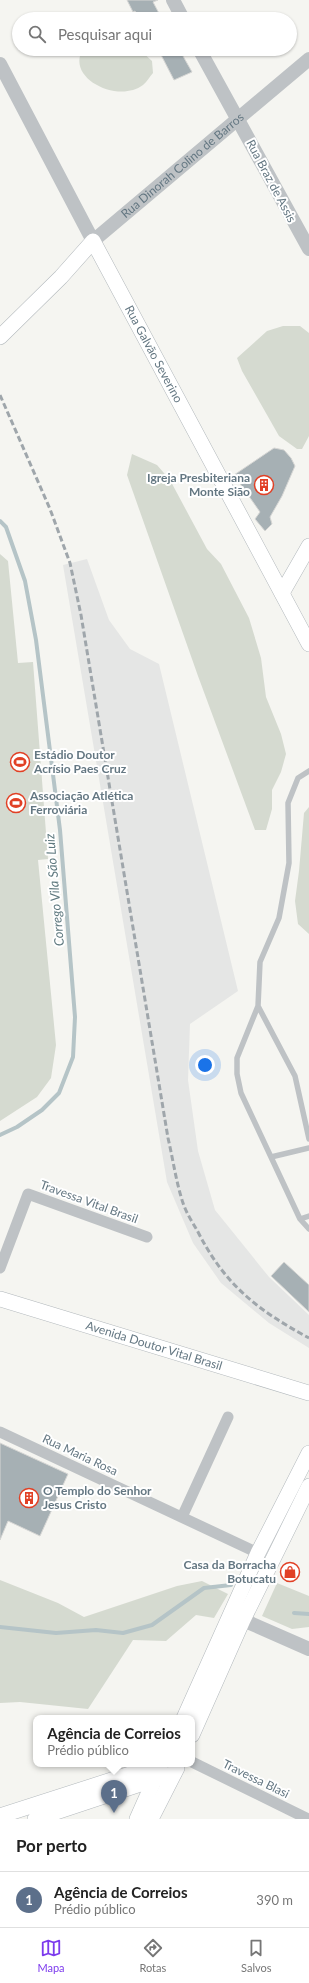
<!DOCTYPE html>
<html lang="pt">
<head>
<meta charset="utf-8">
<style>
  :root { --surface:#fff; --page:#f2f2f2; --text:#222; --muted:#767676; --line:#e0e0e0; --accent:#7c3aed }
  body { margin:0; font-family:Lato,sans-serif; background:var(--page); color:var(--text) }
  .you { position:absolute; left:205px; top:1065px; width:14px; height:14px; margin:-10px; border:3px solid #fff; border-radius:50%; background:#1a73e8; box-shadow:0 0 0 6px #1a73e833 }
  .badge { display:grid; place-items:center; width:26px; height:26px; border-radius:50%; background:var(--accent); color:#fff; font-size:13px; font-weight:700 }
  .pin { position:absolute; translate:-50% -33px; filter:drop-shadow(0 1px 2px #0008) }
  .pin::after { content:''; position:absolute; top:21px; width:14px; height:12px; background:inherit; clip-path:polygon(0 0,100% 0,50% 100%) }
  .popup { position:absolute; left:33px; top:1715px; width:162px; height:52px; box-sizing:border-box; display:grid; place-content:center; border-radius:8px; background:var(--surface); filter:drop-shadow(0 1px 3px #0005); font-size:13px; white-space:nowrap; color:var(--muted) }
  .popup b { font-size:15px; color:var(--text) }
  .popup::after { content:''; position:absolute; left:50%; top:100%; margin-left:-8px; border:8px solid transparent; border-top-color:var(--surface) }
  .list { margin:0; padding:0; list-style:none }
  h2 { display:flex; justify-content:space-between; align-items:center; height:52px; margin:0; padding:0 16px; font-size:17px }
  h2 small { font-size:13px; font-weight:400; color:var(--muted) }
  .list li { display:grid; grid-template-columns:26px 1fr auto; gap:12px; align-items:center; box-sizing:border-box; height:56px; padding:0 16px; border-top:1px solid var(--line) }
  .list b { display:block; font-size:15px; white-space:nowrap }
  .list p { margin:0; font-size:13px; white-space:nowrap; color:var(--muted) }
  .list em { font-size:13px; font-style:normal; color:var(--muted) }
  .icon { flex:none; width:22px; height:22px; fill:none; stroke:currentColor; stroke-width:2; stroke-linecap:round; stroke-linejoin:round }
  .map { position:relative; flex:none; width:309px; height:1819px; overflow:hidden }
  .search { position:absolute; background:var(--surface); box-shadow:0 1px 3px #0004; left:12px; right:12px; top:12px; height:44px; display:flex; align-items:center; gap:10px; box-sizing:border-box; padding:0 14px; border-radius:22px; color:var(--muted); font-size:15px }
  .sheet { height:108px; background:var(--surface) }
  nav { display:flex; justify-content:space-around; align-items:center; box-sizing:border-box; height:56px; border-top:1px solid var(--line); background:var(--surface); font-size:11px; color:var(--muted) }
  nav a { display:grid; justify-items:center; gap:2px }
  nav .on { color:var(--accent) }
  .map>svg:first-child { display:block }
</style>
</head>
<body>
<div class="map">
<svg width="309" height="1819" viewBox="0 0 309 1819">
  <rect width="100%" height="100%" fill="#f5f5f1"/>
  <path fill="#e5e6e5" d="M 87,559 L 109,620 L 130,649 L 159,664 L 238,991 L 190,1024 L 188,1080 L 198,1151 L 215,1210 L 269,1277 L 309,1315 L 309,1348 L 269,1323 L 221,1283 L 193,1243 L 167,1182 L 63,565 Z"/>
  <path fill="#d5dad0" d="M 83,49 L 139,49 L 152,61 L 153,73 C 150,76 147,82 143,85 C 118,104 65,78 83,49 Z
    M 283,326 L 300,326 L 309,333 L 309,436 L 302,449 L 297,449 L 279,436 L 242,371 L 237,358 L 267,331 Z
    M 132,454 L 157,465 L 170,480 L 207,549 L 221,564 L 249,618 L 261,658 L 266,697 L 281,734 L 286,754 L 281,772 L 272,790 L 272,809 L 266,830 L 255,830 L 198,676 L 127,475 Z
    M 0,554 L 8,561 L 18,663 L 33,662 L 48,859 L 38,860 L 56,1045 L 51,1078 L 37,1097 L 0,1121 Z
    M 309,807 L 309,934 L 298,924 L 295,901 L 299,871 L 304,813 Z
    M 0,1580 L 58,1603 L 84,1617 L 177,1586 L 202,1581 L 228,1594 L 214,1618 L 196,1615 L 166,1641 L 133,1640 L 88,1709 L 20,1702 L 0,1703 Z
    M 277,1583 L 309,1596 L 309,1627 L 292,1629 L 262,1616 Z"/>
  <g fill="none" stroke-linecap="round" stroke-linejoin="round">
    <path stroke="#b5c4c7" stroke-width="4" d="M 0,521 L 6,527 L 25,581 L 36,640 L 60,830 L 75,1017 L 73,1057 L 59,1093 L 42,1110 L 17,1127 L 0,1135
      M 294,1613 L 309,1614
      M 0,1627 L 56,1633 L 96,1630 L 123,1633 L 152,1625 L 204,1588 L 231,1585"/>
  </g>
  <path fill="#a6b0b4" stroke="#d6d6d4" d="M 127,0 L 158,0 L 153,2 L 162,19 L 139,19 L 135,11 L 133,12 Z
    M 158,49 L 179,49 L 192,72 L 174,80 Z
    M 274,448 L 284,450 L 291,458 L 295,466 L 282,496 L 270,517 L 272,524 L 265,531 L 255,519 L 260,512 L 234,475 Z
    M 284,1262 L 309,1285 L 309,1312 L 271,1276 Z
    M 0,1443 L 68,1474 L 40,1536 L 8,1521 L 0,1540 Z"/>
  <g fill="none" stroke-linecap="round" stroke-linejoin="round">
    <defs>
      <g id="secondary">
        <path id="s2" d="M 0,337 L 61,277 L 93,241 L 309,644"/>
        <path d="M 282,593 L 309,546"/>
        <path id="s3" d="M 0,1299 L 309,1393"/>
        <path d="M 184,1718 L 258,1553 L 309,1453"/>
        <path d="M 192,1735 L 243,1620 L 309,1486"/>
        <path d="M 0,1816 L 161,1764"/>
        <path d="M 35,1819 L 174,1773"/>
        <path d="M 137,1819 L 157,1774"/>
        <path d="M 151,1819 L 177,1768"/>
      </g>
    </defs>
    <use href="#secondary" stroke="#b2b8bc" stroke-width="16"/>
    <path stroke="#bec2c5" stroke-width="5.5" d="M 309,771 L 298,778 L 288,803 L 289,863 L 279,918 L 260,962 L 258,1006 L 295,1076 L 309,1139
      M 258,1006 L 237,1058 L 237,1074 L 241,1093 L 300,1219 L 309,1229
      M 271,1157 L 309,1148
      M 300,1219 L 309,1216"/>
    <path stroke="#bec2c5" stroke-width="11" d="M 0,1268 L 28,1194 L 147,1237
      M 0,1432 L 258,1553
      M 182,1517 L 228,1417
      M 192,1762 L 308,1819"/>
    <g stroke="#bec2c5" stroke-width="14">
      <path d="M 173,0 L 183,19"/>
      <path d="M 199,49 L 309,249"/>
      <path id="s1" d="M 0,64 L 93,241 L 309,59"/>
      <path d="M 243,1620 L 309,1649"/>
    </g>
    <use href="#secondary" stroke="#fff" stroke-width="15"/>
    <path stroke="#9fa6ab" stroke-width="3" stroke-dasharray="6 3" stroke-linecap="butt" d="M 0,395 L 50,509 L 70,563 L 81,615 L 168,1138 C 173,1159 176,1182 183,1203 C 186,1212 192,1222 197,1230 C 224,1284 257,1310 309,1338"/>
  </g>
  <defs>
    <symbol id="building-ring" viewBox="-11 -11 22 22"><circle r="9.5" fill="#fff" stroke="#e14025" stroke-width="1.5"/><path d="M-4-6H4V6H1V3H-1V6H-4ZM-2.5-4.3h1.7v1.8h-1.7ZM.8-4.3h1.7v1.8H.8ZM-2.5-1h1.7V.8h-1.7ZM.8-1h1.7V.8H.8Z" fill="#e14025"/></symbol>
    <symbol id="stadium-ring" viewBox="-11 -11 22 22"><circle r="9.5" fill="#fff" stroke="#e14025" stroke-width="1.5"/><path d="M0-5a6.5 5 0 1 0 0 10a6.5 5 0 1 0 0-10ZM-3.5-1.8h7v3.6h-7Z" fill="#e14025"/></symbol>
    <symbol id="shop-ring" viewBox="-11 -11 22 22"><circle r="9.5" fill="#fff" stroke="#e14025" stroke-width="1.5"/><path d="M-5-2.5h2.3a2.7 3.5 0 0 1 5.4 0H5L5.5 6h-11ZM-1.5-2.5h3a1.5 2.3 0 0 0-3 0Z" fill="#e14025"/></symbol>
  </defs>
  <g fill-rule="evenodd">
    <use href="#building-ring" x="253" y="474" width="22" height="22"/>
    <use href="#stadium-ring" x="9" y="751" width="22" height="22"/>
    <use href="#stadium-ring" x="5" y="792" width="22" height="22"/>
    <use href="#building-ring" x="18" y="1487" width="22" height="22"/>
    <use href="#shop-ring" x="279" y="1561" width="22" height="22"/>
  </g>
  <g text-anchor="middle" stroke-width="4" stroke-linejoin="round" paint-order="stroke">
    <g font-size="12" fill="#647782" stroke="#fff">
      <text dy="4" stroke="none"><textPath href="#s1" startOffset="317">Rua Dinorah Colino de Barros</textPath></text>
      <text transform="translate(271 181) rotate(62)" y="4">Rua Braz de Assis</text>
      <text dy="4" stroke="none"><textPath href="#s2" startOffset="262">Rua Galvão Severino</textPath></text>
      <text transform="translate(89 1202) rotate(20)" y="4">Travessa Vital Brasil</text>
      <text dy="4" stroke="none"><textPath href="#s3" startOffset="161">Avenida Doutor Vital Brasil</textPath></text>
      <text transform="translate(80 1455) rotate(25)" y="4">Rua Maria Rosa</text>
      <text transform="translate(256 1779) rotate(26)" y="4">Travessa Blasi</text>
    </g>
    <g font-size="12" font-weight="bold" fill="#647782" stroke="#fff" text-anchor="start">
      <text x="250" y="482" text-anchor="end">Igreja Presbiteriana<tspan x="250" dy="14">Monte Sião</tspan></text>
      <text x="34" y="759">Estádio Doutor<tspan x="34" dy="14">Acrísio Paes Cruz</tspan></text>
      <text x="30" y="800">Associação Atlética<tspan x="30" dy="14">Ferroviária</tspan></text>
      <text x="43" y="1495">O Templo do Senhor<tspan x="43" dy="14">Jesus Cristo</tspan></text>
      <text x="276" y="1569" text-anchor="end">Casa da Borracha<tspan x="276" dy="14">Botucatu</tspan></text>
    </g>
    <g font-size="13" font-style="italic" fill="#5f797f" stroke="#fff">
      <text transform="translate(54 890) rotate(-95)" y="5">Corrego Vila São Luiz</text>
    </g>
  </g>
</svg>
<div class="you"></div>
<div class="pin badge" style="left:114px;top:1813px;background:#5c6f8a">1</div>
<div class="popup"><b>Agência de Correios</b>Prédio público</div>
<div class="search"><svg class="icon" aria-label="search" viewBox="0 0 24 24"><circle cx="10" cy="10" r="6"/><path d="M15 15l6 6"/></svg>Pesquisar aqui</div>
</div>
<section class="sheet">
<h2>Por perto<small></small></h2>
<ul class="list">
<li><span class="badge" style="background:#5c6f8a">1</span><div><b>Agência de Correios</b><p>Prédio público</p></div><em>390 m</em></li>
</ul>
</section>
<nav>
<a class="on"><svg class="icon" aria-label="map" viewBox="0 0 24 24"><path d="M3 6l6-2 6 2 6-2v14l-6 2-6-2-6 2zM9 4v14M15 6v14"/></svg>Mapa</a>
<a><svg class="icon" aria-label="directions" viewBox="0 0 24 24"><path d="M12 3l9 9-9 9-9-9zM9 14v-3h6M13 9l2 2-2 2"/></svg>Rotas</a>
<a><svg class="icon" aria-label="saved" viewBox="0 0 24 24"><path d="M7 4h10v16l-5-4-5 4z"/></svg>Salvos</a>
</nav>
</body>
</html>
